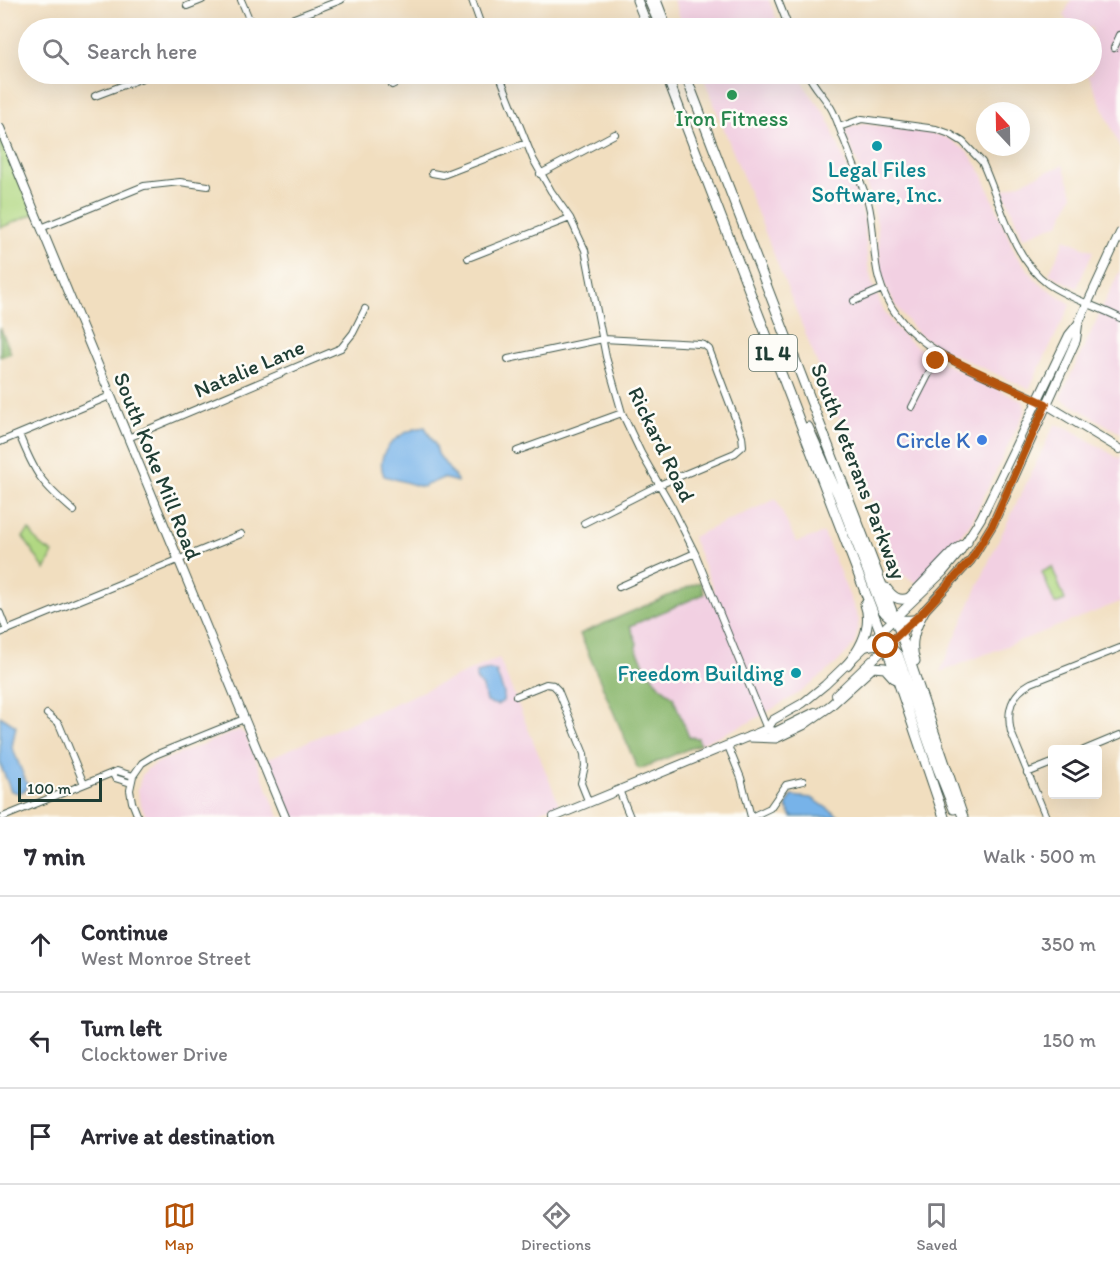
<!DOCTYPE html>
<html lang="en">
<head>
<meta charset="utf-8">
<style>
  :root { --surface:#fff; --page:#f2f2f3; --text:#2b2b33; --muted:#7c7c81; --line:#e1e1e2; --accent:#b45309 }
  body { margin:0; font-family:Itim,sans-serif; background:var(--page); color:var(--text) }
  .controls { position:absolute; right:18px; bottom:18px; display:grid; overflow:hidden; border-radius:6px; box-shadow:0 6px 24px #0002 }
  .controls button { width:54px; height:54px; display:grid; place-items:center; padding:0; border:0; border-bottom:2px solid var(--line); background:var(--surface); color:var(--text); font:30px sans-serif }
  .compass { position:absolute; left:976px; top:102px; width:54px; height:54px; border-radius:50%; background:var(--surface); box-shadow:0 6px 24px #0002; rotate:338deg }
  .scale { position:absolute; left:18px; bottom:15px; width:84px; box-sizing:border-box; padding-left:6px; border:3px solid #1f3d34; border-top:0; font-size:16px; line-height:21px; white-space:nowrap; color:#1f3d34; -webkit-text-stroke:4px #fdfcf7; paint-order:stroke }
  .stop { position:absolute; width:18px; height:18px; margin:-14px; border:4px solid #b45309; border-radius:50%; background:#fff }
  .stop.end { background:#b45309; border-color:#fff; box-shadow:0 2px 6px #0008 }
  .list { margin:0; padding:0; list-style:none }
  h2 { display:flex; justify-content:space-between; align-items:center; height:78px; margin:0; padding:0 24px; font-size:26px }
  h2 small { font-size:20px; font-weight:400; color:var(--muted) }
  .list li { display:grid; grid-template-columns:39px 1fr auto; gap:18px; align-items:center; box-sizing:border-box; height:96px; padding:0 24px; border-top:2px solid var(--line) }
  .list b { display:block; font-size:22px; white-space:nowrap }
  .list p { margin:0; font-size:20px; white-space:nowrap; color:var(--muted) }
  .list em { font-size:20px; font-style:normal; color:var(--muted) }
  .icon { flex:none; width:33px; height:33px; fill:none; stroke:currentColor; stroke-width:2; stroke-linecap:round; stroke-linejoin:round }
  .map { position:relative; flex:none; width:1120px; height:817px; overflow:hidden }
  .search { position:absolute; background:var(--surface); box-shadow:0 6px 24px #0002; left:18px; right:18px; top:18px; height:66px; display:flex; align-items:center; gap:15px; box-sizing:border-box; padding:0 21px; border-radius:33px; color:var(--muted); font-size:22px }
  .sheet { height:366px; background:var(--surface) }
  nav { display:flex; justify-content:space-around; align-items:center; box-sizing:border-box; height:84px; border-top:2px solid var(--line); background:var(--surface); font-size:16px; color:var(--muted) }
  nav a { display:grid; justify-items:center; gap:3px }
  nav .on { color:var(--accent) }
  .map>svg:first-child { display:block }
</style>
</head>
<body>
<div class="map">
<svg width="1120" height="817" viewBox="0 0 1120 817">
  <rect width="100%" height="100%" fill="#fdfcf7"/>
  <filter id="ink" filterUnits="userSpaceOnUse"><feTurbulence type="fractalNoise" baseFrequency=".0167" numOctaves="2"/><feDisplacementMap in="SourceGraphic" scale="12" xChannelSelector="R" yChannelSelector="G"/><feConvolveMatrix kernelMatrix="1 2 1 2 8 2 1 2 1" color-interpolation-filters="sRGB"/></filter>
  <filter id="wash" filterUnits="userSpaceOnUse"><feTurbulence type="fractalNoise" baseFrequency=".008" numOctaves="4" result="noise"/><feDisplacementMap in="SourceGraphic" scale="24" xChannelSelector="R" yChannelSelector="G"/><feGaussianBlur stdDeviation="1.35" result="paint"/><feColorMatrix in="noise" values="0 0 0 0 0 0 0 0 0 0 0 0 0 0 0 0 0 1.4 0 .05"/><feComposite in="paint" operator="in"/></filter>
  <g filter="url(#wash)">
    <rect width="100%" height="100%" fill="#f1debf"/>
    <path fill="#f2d0e2" d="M 673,0 L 769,0 L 780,28 L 684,28 Z
      M 1071,0 L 1120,0 L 1120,148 L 1088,74 L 1092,74 L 1092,28 L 1070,28 L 1064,15 Z
      M 702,74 L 799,74 L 806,88 L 827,116 L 854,186 L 864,218 L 868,266 L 872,283 L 882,307 L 892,323 L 909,341 L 931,357 L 1024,402 L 1025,411 L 972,521 L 939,562 L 917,583 L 901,574 Z
      M 864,124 L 936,134 L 948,138 L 968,152 L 981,171 L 1016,255 L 1039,283 L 1071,304 L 1029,389 L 935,346 L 916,332 L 896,306 L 885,285 L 881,273 L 877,224 L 872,200 L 845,132 L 848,128 Z
      M 1063,165 L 1073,194 L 1060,223 L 1023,238 L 1003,190 Z
      M 1065,239 L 1093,251 L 1077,288 L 1049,274 Z
      M 1120,270 L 1120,433 L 1060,398 Z
      M 1055,424 L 1068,428 L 1120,459 L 1120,602 L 940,672 L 993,552 Z
      M 776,499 L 796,542 L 824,533 L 859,620 L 855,644 L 836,664 L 801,692 L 750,722 L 700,744 L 697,738 L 689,737 L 673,697 L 658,684 L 647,670 L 636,647 L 630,625 L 714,590 L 692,537 Z
      M 499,658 L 559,804 L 526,817 L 293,817 L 267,759 Z
      M 239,730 L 246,735 L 279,817 L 146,817 L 139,800 L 138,789 L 142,775 L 147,769 L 159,762 Z"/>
    <path fill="#b1d882" stroke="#688a5b" stroke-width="1.5" d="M 0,135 L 34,214 L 0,228 Z
      M 29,530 L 40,545 L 53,553 L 45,570 L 23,537 Z
      M 1052,567 L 1065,600 L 1055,604 L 1042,572 Z"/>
    <path fill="#8cb870" stroke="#567a52" stroke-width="1.5" d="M 0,327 L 11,353 L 0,357 Z
      M 700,582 L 704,594 L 630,626 L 637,643 L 636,648 L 647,670 L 658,684 L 673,697 L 689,737 L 698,738 L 700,744 L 640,769 L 637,767 L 580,634 Z"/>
    <path fill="#77b3e9" stroke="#4b788e" stroke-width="1.5" d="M 425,427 L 436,446 L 438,454 L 457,480 L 457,482 L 443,478 L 422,487 L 384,476 C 373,450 402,429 425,427 Z
      M 489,670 L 496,671 L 497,674 L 504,694 L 503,701 L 497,705 L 486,702 L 483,687 L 476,679 L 477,673 Z
      M 0,716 L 16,726 L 12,747 L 27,784 L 26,790 L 18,793 L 11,791 L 0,764 Z
      M 792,796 L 812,798 L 840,817 L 792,817 L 786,806 Z"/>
  </g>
  <g filter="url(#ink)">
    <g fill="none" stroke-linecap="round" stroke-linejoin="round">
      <defs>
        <path id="minor" d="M 241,0 L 253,28
          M 472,0 L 482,28
          M 778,0 L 789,28
          M 187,6 L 202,0
          M 268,28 L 341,0
          M 1114,48 L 1120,35
          M 499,74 L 533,159 L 551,191 L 570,218 L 585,250 L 606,357 L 622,413 L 641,453 L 672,507 L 695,553 L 767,729
          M 808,74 C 814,87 824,96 831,108 C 837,118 840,131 845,142 C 852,162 861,181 868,202 C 875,227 872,254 879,279 C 899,350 978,371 1037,399
          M 392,85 L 404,79 L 430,81 L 473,74
          M 95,96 L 153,74
          M 839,127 L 862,119 L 936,129 L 950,134 L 963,142 L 982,162 C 1000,201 1012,258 1048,284 C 1070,299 1097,306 1120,318
          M 432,173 L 443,175 L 526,143
          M 540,174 L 615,134
          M 41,228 L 144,186 L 180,182 L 208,186
          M 468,258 L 570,218
          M 854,301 L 882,289
          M 508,359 L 603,339 L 699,344 L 704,345 L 709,349 L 742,436 L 743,446 L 735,453 L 659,485 L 584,523
          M 912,407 L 939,354
          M 19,434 C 35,474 41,483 74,511
          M 128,438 L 341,348 L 353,333 L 365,309
          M 0,442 L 110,396
          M 517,451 L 622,413
          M 619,587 L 695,553
          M 0,613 L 7,631
          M 0,633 L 241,534
          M 553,685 L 558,690 L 584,754 L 585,766 L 581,783 L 589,803
          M 516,696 L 546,684 L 553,685
          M 47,714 L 59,724 L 84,784
          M 728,746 L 741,778 L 751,817
          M 1084,750 L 1120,735
          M 1027,773 L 1052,763
          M 113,774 L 115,778 L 131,783
          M 619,790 L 630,817
          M 3,817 L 117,771 L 133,776
          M 138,817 L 132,802 L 130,790 L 133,776 L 142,763 L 155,755 L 244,719
          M 751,817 L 770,808 L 786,785 L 803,781
          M 1046,817 L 1011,732 C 1006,710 1011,694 1031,683 L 1120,648"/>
        <path id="tertiary" d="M 0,128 L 285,817
          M 1044,403 L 1120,449
          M 836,695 L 924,611 L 971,560 L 993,524 L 1076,340 L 1078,325
          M 767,729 L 775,732 L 815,712
          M 554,817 L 767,729 L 773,720 L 803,703 L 825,685 L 943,572 L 959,553 L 981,518 L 1069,335 L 1078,324 L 1120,233"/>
        <path id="trunk" d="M 637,0 L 648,28
          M 649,0 L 661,28
          M 656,0 L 664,21
          M 666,74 L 886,646 L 944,817
          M 685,74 L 900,632 L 963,817
          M 808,427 L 838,495 L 882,609 C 890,621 900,621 913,620
          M 886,588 C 892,596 898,602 909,598 L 955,550 L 967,542
          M 867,646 C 880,642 890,645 898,655 L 938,769 L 954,809
          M 915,661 C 909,643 915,628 924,611
          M 847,665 C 861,648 873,626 865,604
          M 749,737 L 776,738 L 803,725 L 830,706 L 873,667 L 885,668 L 894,678"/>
      </defs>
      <use href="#minor" stroke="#3e5549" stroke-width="8"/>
      <use href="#tertiary" stroke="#3e5549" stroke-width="10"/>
      <use href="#trunk" stroke="#3e5549" stroke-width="11"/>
      <use href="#minor" stroke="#fff" stroke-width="6"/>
      <use href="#tertiary" stroke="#fff" stroke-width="8"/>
      <use href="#trunk" stroke="#fff" stroke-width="9"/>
    </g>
  </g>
  <g fill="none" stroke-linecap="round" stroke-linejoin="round" filter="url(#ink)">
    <path stroke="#b45309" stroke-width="8" d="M 886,646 L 924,611 L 971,560 L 993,524 L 1046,404 L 939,354 L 936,361"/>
  </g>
  <circle fill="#2e9e5b" stroke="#fdfcf7" stroke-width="2" cx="732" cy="95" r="6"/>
  <g fill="#0f9aa8" stroke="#fdfcf7" stroke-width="2">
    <circle cx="877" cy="146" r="6"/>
    <circle cx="796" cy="673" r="6"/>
  </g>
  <circle fill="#3f7fe0" stroke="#fdfcf7" stroke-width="2" cx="982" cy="440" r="6"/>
  <g text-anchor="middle" stroke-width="5" stroke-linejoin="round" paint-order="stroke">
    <rect fill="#fdfcf7" stroke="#62766e" stroke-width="1.5" x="749" y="335" width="48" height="36" rx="4.5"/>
    <g font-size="21" font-weight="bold" fill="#1f3d34">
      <text x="773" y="360">IL 4</text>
    </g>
    <g font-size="22" fill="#27864d" stroke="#fdfcf7">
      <text x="732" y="126">Iron Fitness</text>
    </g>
    <g font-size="22" fill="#0d838f" stroke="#fdfcf7">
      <text x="877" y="177">Legal Files<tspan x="877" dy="25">Software, Inc.</tspan></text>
      <text x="784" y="681" text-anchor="end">Freedom Building</text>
    </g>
    <g font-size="22" fill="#1f3d34" stroke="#fdfcf7">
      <text transform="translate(249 368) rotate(-23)" y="8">Natalie Lane</text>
      <text transform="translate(662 444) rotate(64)" y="8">Rickard Road</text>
      <text transform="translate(158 466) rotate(68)" y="8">South Koke Mill Road</text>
      <text transform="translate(859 471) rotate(69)" y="8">South Veterans Parkway</text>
    </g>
    <g font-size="22" fill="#366cbe" stroke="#fdfcf7" text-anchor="end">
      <text x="970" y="448">Circle K</text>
    </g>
  </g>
</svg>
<div class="controls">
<button><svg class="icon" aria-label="layers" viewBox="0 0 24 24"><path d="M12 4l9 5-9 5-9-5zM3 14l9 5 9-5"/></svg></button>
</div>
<svg class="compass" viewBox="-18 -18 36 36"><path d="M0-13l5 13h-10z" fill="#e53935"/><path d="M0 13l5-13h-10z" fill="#7c7c81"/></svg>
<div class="scale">100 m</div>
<div class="stop" style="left:886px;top:646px"></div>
<div class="stop end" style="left:936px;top:361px"></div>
<div class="search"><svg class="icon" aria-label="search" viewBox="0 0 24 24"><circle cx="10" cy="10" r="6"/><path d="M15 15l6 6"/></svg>Search here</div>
</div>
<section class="sheet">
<h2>7 min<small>Walk · 500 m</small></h2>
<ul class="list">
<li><svg class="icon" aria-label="ahead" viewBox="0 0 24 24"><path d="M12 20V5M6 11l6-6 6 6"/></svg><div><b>Continue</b><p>West Monroe Street</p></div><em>350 m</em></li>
<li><svg class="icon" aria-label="left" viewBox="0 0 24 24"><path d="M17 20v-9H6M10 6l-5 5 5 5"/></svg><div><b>Turn left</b><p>Clocktower Drive</p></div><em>150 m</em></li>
<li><svg class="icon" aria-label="arrive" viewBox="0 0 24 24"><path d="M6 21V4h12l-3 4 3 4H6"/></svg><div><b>Arrive at destination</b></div></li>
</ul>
</section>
<nav>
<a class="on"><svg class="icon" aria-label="map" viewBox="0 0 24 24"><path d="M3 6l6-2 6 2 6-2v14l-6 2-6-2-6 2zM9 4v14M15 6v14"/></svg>Map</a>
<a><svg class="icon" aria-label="directions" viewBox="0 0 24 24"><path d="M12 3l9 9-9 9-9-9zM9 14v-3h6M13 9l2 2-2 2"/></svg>Directions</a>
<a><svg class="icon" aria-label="saved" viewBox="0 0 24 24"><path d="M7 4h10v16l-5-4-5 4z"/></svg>Saved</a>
</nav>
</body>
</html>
